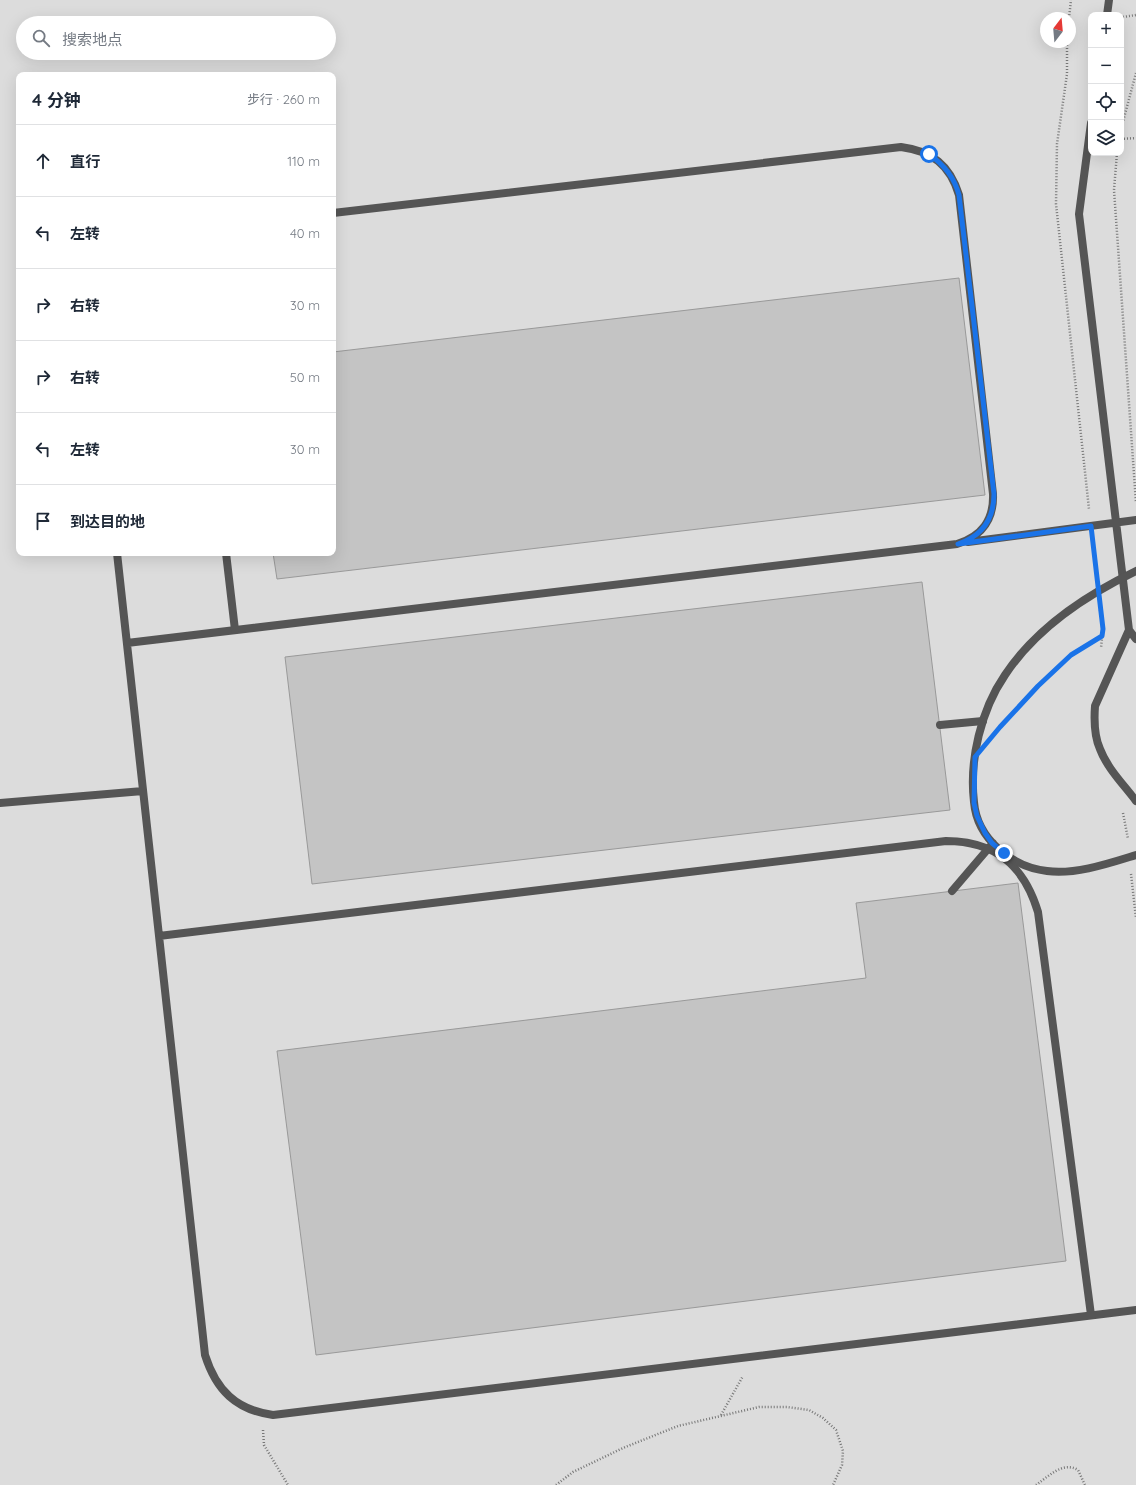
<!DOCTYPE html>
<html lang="zh">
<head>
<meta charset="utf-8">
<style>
  :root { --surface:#fff; --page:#f6f6f7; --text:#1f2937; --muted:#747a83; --line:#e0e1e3 }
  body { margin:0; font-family:Quicksand,"Noto Sans SC",sans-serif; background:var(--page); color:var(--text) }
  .controls { position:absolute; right:12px; top:12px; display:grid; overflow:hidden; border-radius:8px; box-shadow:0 4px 16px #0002 }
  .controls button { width:36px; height:36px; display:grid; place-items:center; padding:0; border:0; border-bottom:1px solid var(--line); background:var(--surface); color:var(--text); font:20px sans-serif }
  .compass { position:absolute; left:1040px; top:12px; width:36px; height:36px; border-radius:50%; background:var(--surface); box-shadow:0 4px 16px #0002; rotate:16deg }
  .stop { position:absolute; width:12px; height:12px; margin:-9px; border:3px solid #1a73e8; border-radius:50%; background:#fff }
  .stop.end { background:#1a73e8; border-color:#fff; box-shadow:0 1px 4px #0008 }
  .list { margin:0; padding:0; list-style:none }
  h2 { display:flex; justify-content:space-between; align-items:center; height:52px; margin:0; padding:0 16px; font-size:17px }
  h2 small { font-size:13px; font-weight:400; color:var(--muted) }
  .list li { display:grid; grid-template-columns:26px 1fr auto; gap:12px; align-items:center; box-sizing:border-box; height:72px; padding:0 16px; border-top:1px solid var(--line) }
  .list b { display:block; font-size:15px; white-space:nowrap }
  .list em { font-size:13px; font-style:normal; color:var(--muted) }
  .icon { flex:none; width:22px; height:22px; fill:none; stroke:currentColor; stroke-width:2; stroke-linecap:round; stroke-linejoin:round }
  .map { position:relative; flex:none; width:1136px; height:1485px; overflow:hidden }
  .search { position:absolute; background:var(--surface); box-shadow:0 4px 16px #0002; left:16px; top:16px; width:320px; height:44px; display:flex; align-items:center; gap:10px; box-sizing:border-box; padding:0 14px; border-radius:22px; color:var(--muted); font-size:15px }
  .panel { position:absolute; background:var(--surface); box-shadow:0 4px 16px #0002; left:16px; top:72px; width:320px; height:484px; border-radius:8px }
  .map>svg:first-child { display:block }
</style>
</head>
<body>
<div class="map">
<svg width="1136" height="1485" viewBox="0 0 1136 1485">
  <rect width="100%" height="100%" fill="#fff"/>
  <path fill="#dcdcdc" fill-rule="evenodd" d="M 0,0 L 1136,0 L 1136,1485 L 0,1485 ZM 1091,15 L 1121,15 L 1121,153 L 1091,153 ZM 1046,18 L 1070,18 L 1070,42 L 1046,42 ZM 23,23 L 329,23 L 329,53 L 23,53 ZM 19,75 L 333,75 L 333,553 L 19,553 Z"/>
  <path fill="#c4c4c4" stroke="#999" d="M 959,278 L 985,495 L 277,579 L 273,553 L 333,553 L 333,352 Z
    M 922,582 L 950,810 L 312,884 L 285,657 Z
    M 1018,883 L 1066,1261 L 316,1355 L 277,1051 L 866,978 L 856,903 Z"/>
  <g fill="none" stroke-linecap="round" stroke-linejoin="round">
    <path stroke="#777" stroke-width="2.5" stroke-dasharray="1 2" stroke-linecap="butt" d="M 1123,17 L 1136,15
      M 1069,18 L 1071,0
      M 1067,42 L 1067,74 L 1057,144 L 1056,204 L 1089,509
      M 1121,129 L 1136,73
      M 1121,139 L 1136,138
      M 1117,153 L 1114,190 L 1136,503
      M 1093,542 L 1096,573
      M 1100,610 L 1103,629 L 1101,648
      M 1001,726 L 1038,686 L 1071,655 L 1102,636
      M 1123,813 L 1128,839
      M 1131,874 L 1136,918
      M 721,1415 L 743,1376
      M 263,1430 L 264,1445 L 288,1485
      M 556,1485 L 573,1472 L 623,1448 L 678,1426 L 759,1407 L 787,1407 L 809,1410 L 823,1418 L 836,1430 L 843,1451 L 842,1465 L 833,1485
      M 1036,1485 C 1049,1476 1063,1461 1078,1470 L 1085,1485"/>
    <path stroke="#555" stroke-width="8" d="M 1107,15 L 1109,0
      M 1091,123 L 1079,214 L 1129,630 L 1136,639
      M 968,542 L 1136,520
      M 117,553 L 205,1355 C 216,1390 236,1410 273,1415 L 1136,1310
      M 1129,630 L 1095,706 C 1094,720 1094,736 1100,749 C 1107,768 1124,785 1136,801
      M 127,643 L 957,544 C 982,536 994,520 993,494 L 959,195 C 950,165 932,151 901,147 L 333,213
      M 0,803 L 143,791
      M 159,936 L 946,841 C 995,841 1024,865 1038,912 L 1091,1315"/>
    <path stroke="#555" stroke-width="8" d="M 226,553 L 235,630
      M 940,725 L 983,721"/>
    <path stroke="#555" stroke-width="8" d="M 1136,571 C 1086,595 1036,628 1005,675 C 981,710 969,760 974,802 C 977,839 1012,867 1047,871 C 1075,875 1110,863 1136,855
      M 952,891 L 993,843"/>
  </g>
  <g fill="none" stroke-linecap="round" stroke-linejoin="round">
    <path stroke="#1a73e8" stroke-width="5" d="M 929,154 C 945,166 954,177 959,195 L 994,494 C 994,520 982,536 958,544 L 1091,526 L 1103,629 L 1102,636 L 1071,655 L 1038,686 L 1000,727 L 975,757 L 974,803 L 977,816 L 985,833 L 992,843 L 1004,853"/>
  </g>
</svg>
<div class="controls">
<button>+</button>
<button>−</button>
<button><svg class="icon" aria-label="locate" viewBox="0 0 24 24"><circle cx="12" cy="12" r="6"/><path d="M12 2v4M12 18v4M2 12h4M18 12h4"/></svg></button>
<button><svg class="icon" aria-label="layers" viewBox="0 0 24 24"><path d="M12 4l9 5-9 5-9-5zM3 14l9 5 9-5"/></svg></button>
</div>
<svg class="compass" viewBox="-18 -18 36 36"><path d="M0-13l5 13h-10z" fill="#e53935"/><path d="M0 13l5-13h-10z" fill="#747a83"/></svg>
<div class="stop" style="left:929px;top:154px"></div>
<div class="stop end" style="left:1004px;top:853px"></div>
<div class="search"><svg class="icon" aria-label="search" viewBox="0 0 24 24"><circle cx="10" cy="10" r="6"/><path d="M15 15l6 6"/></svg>搜索地点</div>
<section class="panel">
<h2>4 分钟<small>步行 · 260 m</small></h2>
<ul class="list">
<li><svg class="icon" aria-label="ahead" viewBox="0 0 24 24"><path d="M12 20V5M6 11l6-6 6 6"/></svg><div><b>直行</b></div><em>110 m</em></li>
<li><svg class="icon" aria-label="left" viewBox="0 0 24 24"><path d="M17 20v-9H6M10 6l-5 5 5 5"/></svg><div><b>左转</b></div><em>40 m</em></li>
<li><svg class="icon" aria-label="right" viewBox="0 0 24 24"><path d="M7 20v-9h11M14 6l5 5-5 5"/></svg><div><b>右转</b></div><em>30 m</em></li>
<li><svg class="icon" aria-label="right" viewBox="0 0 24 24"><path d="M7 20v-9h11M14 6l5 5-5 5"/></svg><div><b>右转</b></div><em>50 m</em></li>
<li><svg class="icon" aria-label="left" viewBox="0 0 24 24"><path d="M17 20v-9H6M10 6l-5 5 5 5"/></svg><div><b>左转</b></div><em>30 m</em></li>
<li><svg class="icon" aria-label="arrive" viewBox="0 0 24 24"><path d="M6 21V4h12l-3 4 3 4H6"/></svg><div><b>到达目的地</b></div></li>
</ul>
</section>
</div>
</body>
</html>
